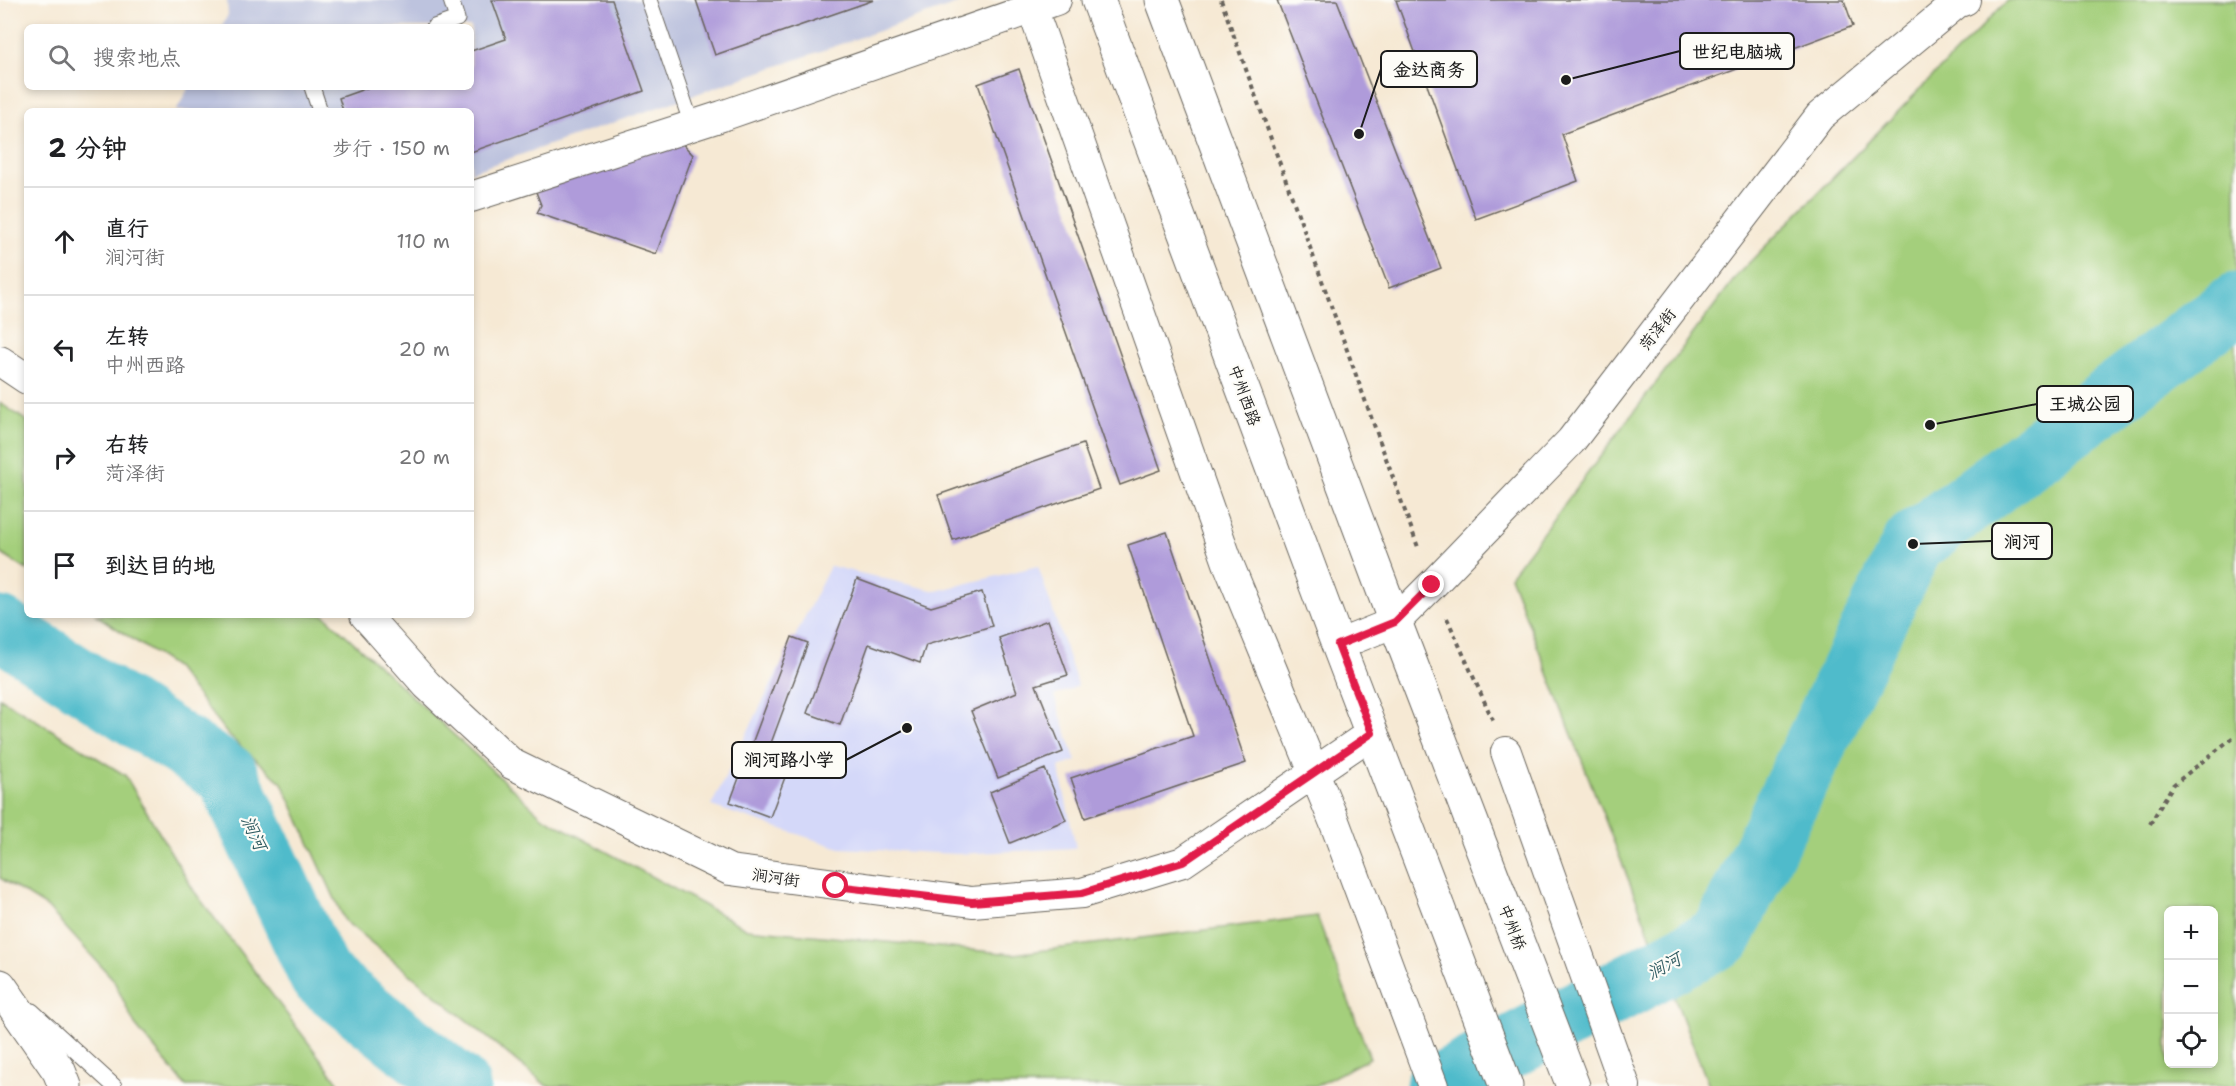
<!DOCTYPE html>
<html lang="zh">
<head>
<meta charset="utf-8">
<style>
  :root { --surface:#fff; --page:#f6f6f6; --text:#202124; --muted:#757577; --line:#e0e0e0 }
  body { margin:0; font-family:"Shantell Sans","LXGW WenKai TC",sans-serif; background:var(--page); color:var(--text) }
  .controls { position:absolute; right:18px; bottom:18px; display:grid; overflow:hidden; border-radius:9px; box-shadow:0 3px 9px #0003 }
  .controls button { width:54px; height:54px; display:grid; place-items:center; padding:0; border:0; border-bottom:2px solid var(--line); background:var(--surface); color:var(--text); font:30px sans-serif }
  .stop { position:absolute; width:18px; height:18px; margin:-14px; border:4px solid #e11d48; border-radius:50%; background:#fff }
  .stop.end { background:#e11d48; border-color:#fff; box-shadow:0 2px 6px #0008 }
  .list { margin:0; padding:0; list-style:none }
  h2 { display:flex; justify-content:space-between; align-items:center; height:78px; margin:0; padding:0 24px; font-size:26px }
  h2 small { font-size:20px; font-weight:400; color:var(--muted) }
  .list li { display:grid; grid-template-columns:39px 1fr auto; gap:18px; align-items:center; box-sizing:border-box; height:108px; padding:0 24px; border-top:2px solid var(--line) }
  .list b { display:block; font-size:22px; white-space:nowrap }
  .list p { margin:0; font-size:20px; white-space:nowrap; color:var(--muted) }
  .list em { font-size:20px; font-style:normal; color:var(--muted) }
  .icon { flex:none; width:33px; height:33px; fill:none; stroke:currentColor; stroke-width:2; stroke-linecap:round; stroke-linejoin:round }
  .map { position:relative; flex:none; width:2236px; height:1086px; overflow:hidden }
  .search { position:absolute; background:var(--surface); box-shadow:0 3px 9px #0003; left:24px; top:24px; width:450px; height:66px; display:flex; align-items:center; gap:15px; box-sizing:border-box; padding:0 21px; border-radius:9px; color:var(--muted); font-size:22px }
  .panel { position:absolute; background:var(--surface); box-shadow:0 3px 9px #0003; left:24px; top:108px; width:450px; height:510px; border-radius:9px }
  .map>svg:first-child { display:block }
</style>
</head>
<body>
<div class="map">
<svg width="2236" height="1086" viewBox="0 0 2236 1086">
  <rect width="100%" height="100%" fill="#fdfcf7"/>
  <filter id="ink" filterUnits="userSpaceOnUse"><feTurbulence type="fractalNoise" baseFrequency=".0167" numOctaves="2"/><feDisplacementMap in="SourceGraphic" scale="12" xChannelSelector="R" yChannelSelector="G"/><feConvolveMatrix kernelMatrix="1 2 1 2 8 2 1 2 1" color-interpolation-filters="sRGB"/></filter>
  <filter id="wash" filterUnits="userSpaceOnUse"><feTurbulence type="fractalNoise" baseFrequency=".008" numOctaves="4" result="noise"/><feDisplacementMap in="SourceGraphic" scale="24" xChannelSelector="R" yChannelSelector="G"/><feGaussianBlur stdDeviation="1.35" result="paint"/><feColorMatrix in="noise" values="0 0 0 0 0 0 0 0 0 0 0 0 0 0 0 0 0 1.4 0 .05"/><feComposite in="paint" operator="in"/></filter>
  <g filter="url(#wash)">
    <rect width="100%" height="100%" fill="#f6e9d4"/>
    <path fill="#d4d8f9" d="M 830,566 L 936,591 L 1038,566 L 1078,686 L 1054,696 L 1076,761 L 1059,767 L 1076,848 L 957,854 L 840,848 L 711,806 Z"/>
    <path fill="#bdc3de" d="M 227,0 L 968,0 L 471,172 L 471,111 L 176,111 L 189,87 L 471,87 L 471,27 L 221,27 L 228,15 Z"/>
    <path fill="#a4cf7b" stroke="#60764c" stroke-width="1.5" fill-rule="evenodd" d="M 2008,0 L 2236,0 L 2236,1086 L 1709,1086 L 1510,576 L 1739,273 ZM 2214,910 L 2214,1064 L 2168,1064 L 2168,910 Z
      M 0,403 L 27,421 L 27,570 L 0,553 Z
      M 96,615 L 324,615 L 543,817 L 747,929 L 1014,954 L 1317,916 L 1370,1058 L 1316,1086 L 547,1086 L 345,921 L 282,783 L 228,735 L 175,667 Z
      M 0,698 L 125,775 L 194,891 L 341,1086 L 186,1086 L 135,1025 L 113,979 L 47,907 L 0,878 Z"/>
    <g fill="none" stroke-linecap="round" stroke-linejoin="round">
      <path stroke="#4fbbcb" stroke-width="63" d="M 0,628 L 227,775 L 320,976 L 459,1086
        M 1437,1086 L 1722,936 L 1913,544 L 2236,304"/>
    </g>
    <g id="blocks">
      <path fill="#af9bda" d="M 492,0 L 612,0 L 644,91 L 471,152 L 471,111 L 343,111 L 339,98 L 370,87 L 471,87 L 471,51 L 506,39 Z
        M 696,0 L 874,0 L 715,55 Z
        M 1277,0 L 1337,0 L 1441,268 L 1389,288 Z
        M 1396,0 L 1844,0 L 1853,26 L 1562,134 L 1578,181 L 1476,219 Z
        M 1019,69 L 1161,470 L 1120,485 L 978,84 Z
        M 675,136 L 693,155 L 656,254 L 537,213 L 541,205 L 533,184 Z
        M 1083,444 L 1099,489 L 953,540 L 938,495 Z
        M 1167,532 L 1246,763 L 1085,818 L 1071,778 L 1193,736 L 1128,545 Z
        M 857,579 L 931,607 L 982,592 L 992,626 L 926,645 L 920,663 L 869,644 L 840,725 L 807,713 Z
        M 1048,620 L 1068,675 L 1036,685 L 1063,752 L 998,778 L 971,711 L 1017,692 L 999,638 Z
        M 792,637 L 808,643 L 764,762 L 787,772 L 770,817 L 730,802 Z
        M 1045,769 L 1066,820 L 1010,843 L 990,792 Z"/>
    </g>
  </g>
  <g filter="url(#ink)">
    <use href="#blocks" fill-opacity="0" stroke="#68645c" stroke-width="1.5"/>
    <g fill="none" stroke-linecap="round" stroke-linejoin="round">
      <defs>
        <path id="service" d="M 649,0 L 692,125
          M 434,27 L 457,19 L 451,0
          M 312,87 L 320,111
          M 32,1011 L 114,1086"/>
        <path id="minor" d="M 1032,8 L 1228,563 L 1334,821 L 1433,1086
          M 471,197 L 722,116 L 1056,0
          M 0,361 L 27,379
          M 365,615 L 427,685 L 512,764 L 730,870 L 972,902 L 1082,893 L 1183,862 L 1372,733
          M 1338,645 L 1395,622 L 1432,585 L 1571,441 L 1820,116 L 1957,3 L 1965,0
          M 1506,752 L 1625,1086"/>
        <path id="secondary" d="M 0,986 L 59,1071 L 65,1086"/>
        <path id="primary" d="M 1098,0 L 1338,645 L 1506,1086
          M 1162,0 L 1395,622 L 1573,1086"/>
      </defs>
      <use href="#service" stroke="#68645c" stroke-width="17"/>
      <use href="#minor" stroke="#68645c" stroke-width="32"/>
      <use href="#secondary" stroke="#68645c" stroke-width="35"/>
      <use href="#primary" stroke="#68645c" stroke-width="35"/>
      <path stroke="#68645c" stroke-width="4" stroke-dasharray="4.5 4.5" stroke-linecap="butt" d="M 1221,0 L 1419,550
        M 1447,618 L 1494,723
        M 2150,824 L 2173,785 L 2236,735"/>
      <use href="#service" stroke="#fff" stroke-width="15"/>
      <use href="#minor" stroke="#fff" stroke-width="30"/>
      <use href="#secondary" stroke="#fff" stroke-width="33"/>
      <use href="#primary" stroke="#fff" stroke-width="33"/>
    </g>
  </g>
  <g fill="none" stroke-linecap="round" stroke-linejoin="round" filter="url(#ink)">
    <path stroke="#e11d48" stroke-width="8" d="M 836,886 L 972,902 L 1082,893 L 1183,862 L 1372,733 L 1338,645 L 1395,622 L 1432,585"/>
  </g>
  <g text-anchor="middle" stroke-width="4.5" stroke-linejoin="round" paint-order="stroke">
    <g font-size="16" fill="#1c1c1c" stroke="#fdfcf7">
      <text transform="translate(1657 329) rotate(-52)" y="6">菏泽街</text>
      <text transform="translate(1245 395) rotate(70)" y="6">中州西路</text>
      <text transform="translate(776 877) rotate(8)" y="6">涧河街</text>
      <text transform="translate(1513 927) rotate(69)" y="6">中州桥</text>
    </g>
    <g font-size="18" font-style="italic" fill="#305c62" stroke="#fdfcf7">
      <text transform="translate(254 833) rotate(65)" y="6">涧河</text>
      <text transform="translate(1664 966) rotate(-28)" y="6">涧河</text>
    </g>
  </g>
  <path fill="none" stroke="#1c1c1c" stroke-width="2" d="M1566 80L1680 51M1359 134L1381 69M1930 425L2037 404M1913 544L1992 541M907 728L846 760"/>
  <g fill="#1c1c1c" stroke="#fdfcf7" stroke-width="2">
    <circle cx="1566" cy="80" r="6"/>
    <circle cx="1359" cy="134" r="6"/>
    <circle cx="1930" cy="425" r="6"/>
    <circle cx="1913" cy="544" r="6"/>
    <circle cx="907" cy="728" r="6"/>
  </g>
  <g fill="#fdfcf7" stroke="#1c1c1c" stroke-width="2">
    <rect x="1680" y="33" width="114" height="36" rx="6"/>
    <rect x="1381" y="51" width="96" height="36" rx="6"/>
    <rect x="2037" y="386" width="96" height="36" rx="6"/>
    <rect x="1992" y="523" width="60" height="36" rx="6"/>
    <rect x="732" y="742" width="114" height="36" rx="6"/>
  </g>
  <g font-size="18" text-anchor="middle" font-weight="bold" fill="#1c1c1c">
    <text x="1737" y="58">世纪电脑城</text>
    <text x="1429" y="76">金达商务</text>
    <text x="2085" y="410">王城公园</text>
    <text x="2022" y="548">涧河</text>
    <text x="789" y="766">涧河路小学</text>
  </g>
</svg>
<div class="controls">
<button>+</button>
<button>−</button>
<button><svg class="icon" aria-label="locate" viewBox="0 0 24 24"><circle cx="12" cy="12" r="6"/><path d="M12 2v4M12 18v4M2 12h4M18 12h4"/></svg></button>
</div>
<div class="stop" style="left:836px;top:886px"></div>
<div class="stop end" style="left:1432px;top:585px"></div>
<div class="search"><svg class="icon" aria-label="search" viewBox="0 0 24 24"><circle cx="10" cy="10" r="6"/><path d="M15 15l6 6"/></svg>搜索地点</div>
<section class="panel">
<h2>2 分钟<small>步行 · 150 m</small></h2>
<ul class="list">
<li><svg class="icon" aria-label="ahead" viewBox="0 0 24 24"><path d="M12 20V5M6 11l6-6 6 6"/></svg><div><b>直行</b><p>涧河街</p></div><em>110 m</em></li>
<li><svg class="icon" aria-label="left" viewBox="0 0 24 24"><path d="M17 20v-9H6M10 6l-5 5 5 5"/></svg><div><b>左转</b><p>中州西路</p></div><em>20 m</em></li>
<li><svg class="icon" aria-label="right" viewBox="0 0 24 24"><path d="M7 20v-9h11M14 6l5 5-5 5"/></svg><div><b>右转</b><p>菏泽街</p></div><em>20 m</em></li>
<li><svg class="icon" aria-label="arrive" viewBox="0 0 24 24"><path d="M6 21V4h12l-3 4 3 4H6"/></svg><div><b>到达目的地</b></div></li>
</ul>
</section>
</div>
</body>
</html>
